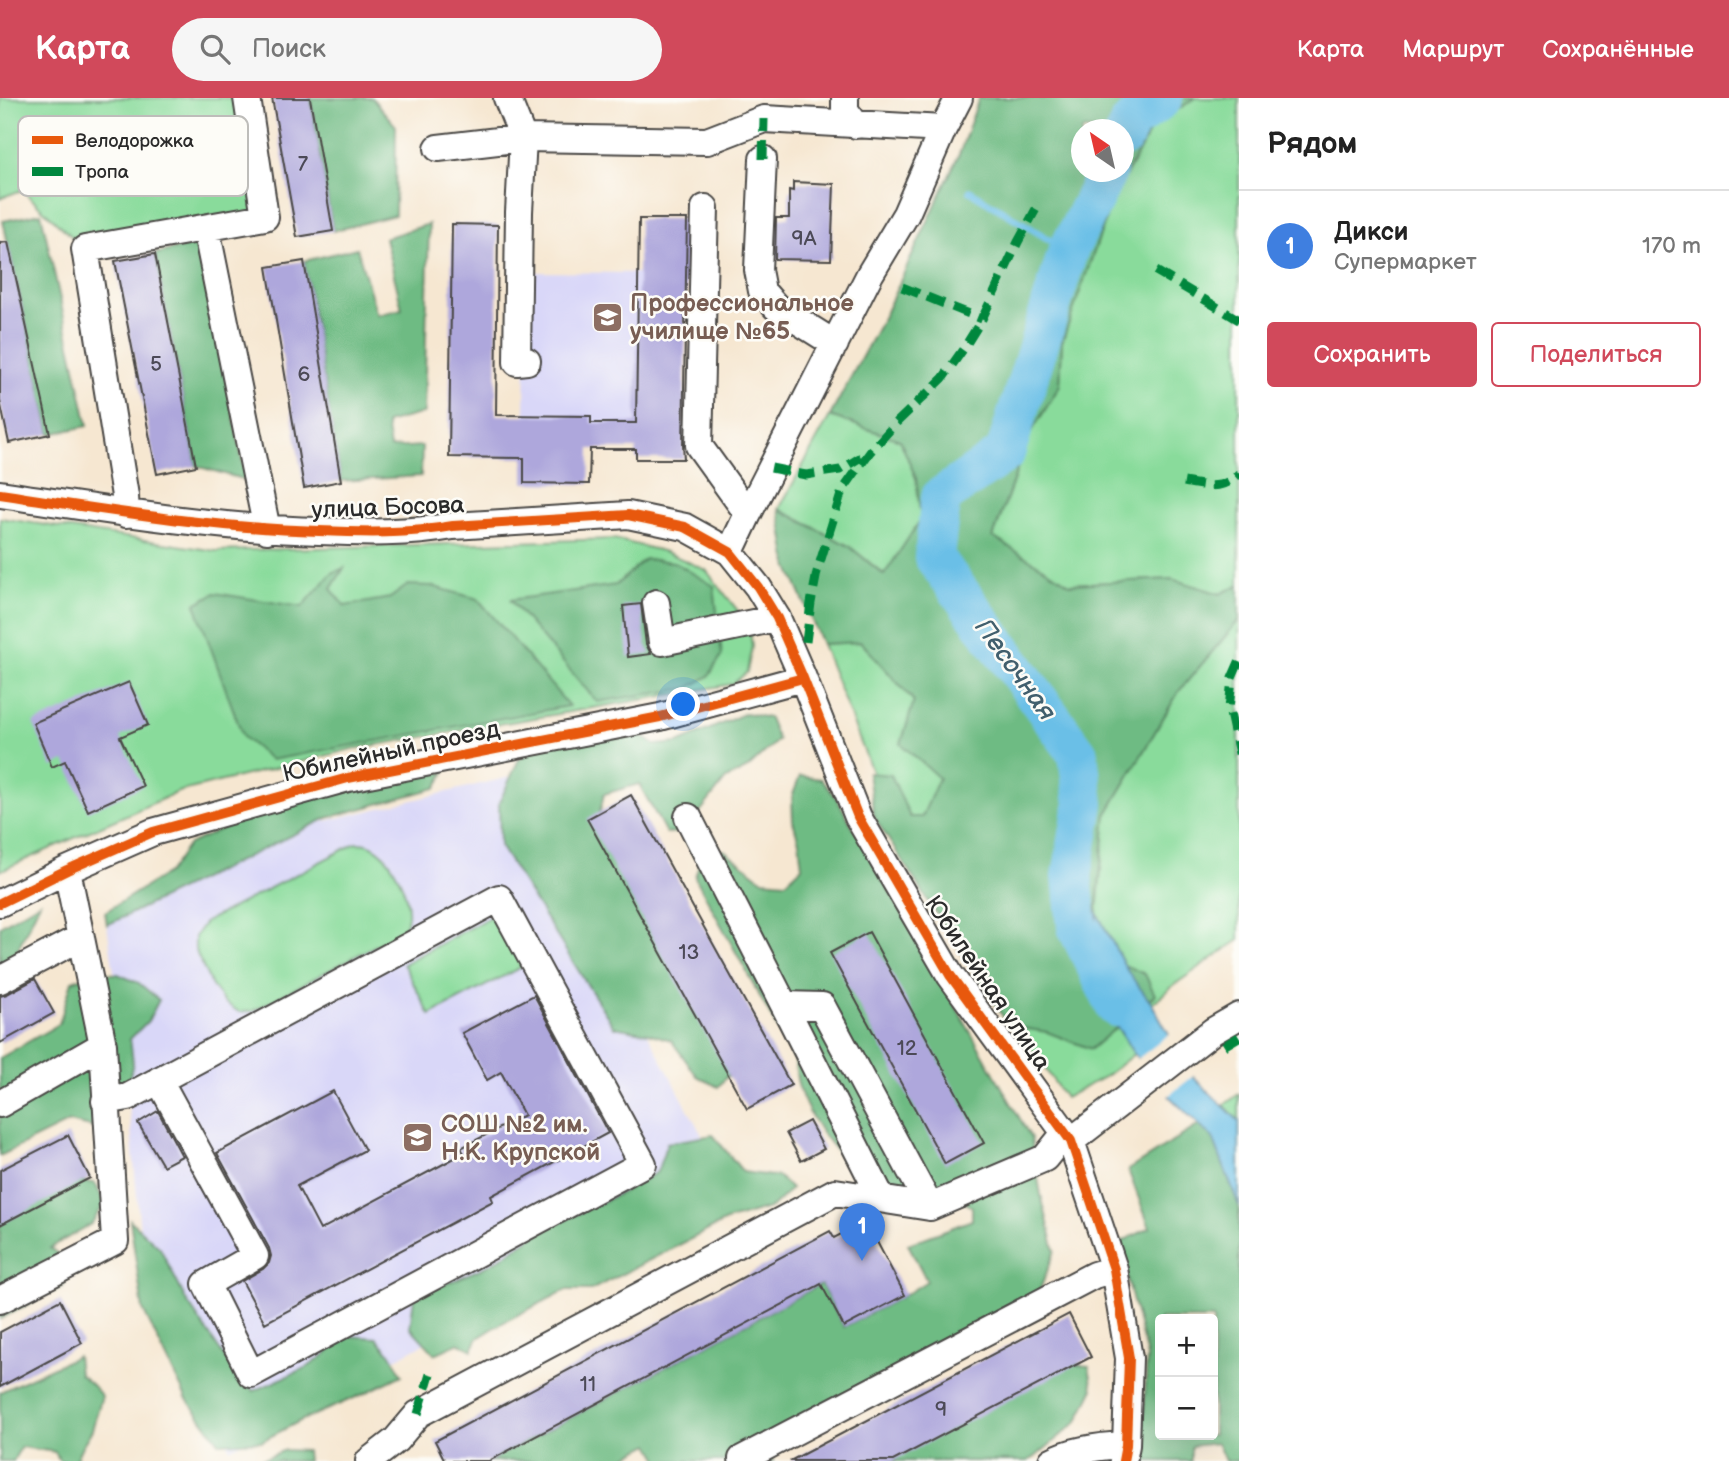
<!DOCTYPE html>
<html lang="ru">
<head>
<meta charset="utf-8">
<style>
  :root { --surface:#fff; --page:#f6f6f6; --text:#222; --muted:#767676; --line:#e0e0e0; --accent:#d1495b }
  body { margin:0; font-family:"Balsamiq Sans",sans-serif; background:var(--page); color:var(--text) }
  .controls { position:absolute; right:21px; bottom:21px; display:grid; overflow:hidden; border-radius:7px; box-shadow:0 7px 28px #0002 }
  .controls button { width:63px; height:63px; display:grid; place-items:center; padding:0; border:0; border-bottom:2px solid var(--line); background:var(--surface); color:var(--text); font:35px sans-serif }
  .compass { position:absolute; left:1071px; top:21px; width:63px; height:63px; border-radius:50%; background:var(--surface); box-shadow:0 7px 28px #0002; rotate:326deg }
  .you { position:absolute; left:684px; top:607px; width:24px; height:24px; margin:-18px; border:5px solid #fff; border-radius:50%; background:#1a73e8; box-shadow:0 0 0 10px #1a73e833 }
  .badge { display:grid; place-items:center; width:46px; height:46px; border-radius:50%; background:var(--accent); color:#fff; font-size:23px; font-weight:700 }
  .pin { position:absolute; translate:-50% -58px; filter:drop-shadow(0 2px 4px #0008) }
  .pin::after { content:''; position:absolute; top:37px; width:24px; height:21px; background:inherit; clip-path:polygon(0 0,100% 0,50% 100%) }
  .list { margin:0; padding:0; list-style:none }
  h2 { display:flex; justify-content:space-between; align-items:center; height:91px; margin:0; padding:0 28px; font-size:30px }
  h2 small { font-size:23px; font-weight:400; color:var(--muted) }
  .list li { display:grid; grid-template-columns:46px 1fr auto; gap:21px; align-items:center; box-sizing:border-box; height:112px; padding:0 28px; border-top:2px solid var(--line) }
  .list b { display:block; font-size:26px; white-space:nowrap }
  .list p { margin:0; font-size:23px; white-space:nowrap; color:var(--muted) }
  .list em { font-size:23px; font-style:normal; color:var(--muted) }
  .actions { display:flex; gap:14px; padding:21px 28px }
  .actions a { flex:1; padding:16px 0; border:2px solid var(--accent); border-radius:7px; text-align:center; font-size:24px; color:var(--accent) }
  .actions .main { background:var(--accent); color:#fff }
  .icon { flex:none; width:38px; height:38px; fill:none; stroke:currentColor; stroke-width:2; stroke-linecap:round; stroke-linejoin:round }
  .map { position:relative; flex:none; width:1239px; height:1363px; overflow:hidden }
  header { display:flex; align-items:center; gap:42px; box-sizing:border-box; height:98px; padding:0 35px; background:var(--accent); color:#fff }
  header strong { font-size:33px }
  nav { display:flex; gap:38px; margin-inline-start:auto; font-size:24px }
  .search { width:490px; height:63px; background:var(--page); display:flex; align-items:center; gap:18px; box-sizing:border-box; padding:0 24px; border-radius:38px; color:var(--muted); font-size:26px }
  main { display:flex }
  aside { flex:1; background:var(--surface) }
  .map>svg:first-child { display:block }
</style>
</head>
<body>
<header>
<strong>Карта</strong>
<div class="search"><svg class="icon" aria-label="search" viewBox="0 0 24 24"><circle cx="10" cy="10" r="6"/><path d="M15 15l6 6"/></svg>Поиск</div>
<nav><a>Карта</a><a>Маршрут</a><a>Сохранённые</a></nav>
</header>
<main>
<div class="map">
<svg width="1239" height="1363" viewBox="0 0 1239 1363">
  <rect width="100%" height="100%" fill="#fdfcf7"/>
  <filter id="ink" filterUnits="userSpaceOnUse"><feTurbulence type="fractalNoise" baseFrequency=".0143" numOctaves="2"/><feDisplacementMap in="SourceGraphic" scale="14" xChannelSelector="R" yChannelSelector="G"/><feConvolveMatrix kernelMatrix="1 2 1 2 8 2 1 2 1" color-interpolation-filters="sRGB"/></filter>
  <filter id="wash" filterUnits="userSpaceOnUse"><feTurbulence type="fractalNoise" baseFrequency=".00686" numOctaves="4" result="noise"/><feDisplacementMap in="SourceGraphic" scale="28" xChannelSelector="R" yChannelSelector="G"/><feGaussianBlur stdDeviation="1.57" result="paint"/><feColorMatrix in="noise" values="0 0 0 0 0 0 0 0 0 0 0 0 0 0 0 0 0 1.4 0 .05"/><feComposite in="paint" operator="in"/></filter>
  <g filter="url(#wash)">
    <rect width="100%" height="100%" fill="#f6e7d1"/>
    <path fill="#d9d7f8" d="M 639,121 L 687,121 L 684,361 L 636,361 L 636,351 L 590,351 L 589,386 L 524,385 L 527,174 L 638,175 Z
      M 510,679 L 726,1082 L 230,1351 L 142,1155 L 122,929 L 107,827 L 313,726 Z"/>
    <path fill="#89db9b" stroke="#5a8363" stroke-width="2" d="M 0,0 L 247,0 L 265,119 L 85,151 L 22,92 L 0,100 Z
      M 1195,0 L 1239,0 L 1239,487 L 1220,496 L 1172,481 L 1070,486 L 993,440 L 1029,338 L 1060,287 L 1062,244 L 1112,103 L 1152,29 Z
      M 830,318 L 900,342 L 916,380 L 921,421 L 885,477 L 849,448 L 779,411 Z
      M 0,420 L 216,453 L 614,441 L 666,454 L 706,472 L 749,527 L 752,548 L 747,574 L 733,586 L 352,651 L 178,694 L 0,773 Z
      M 1239,522 L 1239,842 L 1174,887 L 1152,906 L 1128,874 L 1097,815 L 1106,717 L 1179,593 Z
      M 861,544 L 914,603 L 901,646 L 940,680 L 1106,911 L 1134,956 L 1106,978 L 1065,1000 L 974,865 L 893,727 L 822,546 Z
      M 356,745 C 361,745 367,745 372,748 C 392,758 410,797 408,819 C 407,824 404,829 401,834 L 253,913 L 239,914 L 224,904 L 212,888 L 195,852 L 195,838 L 205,824 Z
      M 495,816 L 523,868 L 430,917 L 403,866 Z
      M 1239,996 L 1239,1023 L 1224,1007 Z"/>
    <path fill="#6ebb83" stroke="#4c7357" stroke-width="2" fill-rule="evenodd" d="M 310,0 L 372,0 L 396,28 L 395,117 L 333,133 Z
      M 979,0 L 1195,0 L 1152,29 L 1112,103 L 1062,244 L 1060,287 L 1029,338 L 993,439 L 1070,486 L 1172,481 L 1220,496 L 1239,487 L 1239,522 L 1179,593 L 1106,717 L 1090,874 L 1124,867 L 1145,876 L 1155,897 L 1091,951 L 1047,934 L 1009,928 L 874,719 L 868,675 L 891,677 L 910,719 L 922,719 L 939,680 L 901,646 L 914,603 L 861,544 L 822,546 L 788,467 L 779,411 L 849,448 L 884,477 L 921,421 L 916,380 L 900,342 L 830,318 L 885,216 L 960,54 ZM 1082,32 L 1124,32 L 1124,74 L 1082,74 Z
      M 41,115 L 88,328 L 50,336 L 3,123 Z
      M 429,126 L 424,315 L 386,325 L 390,350 L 422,348 L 421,378 L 341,383 L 304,163 L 357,150 L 377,217 L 402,211 L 385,140 Z
      M 200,145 L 246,382 L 196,368 L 155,156 Z
      M 645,461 L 674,464 L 714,488 L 722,557 L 709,578 L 688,590 L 597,604 L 510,502 L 616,487 Z
      M 344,470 L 331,491 L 345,508 L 390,500 L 408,487 L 431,488 L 478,501 L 569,608 L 271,662 L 243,639 L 195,506 L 215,495 L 302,509 L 332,475 Z
      M 746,615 L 769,620 L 778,642 L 748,670 L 726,681 L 700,714 L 689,734 L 666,735 L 639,686 L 604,696 L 597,726 L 731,974 L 718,989 L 697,978 L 671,942 L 648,935 L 614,929 L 500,748 L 499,705 L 519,661 L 540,646 L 631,630 L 655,647 L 678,645 Z
      M 445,674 L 436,690 L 327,720 L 107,827 L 105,814 L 169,774 L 189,746 L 288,700 Z
      M 800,678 L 821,681 L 837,701 L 1031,1040 L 1041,1097 L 1055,1153 L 1039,1194 L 769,1354 L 773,1363 L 660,1363 L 650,1346 L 617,1363 L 489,1363 L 821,1186 L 844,1229 L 905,1197 L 927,1183 L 908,1146 L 972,1122 L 972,1109 C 958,1100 943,1091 927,1089 C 916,1087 905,1090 894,1088 C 849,1079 813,1031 799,990 C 796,982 796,971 795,963 L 695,779 L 702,756 L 724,752 L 763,782 L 786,784 L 802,769 L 799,744 L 793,723 L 792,699 Z
      M 40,804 L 15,857 L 0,865 L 0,828 Z
      M 94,875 L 118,876 L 139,885 L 159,902 L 148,923 L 130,941 L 133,964 L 128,987 L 100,1031 L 69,1024 L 0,1058 L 0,960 L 59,926 L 72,883 Z
      M 1199,1027 L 1213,1040 L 1239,1108 L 1239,1363 L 1225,1363 L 1217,1345 L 1191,1348 L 1191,1363 L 1142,1363 L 1147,1258 L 1118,1145 L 1150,1130 L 1128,1072 ZM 1160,1221 L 1213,1221 L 1213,1337 L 1160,1337 Z
      M 713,1037 L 743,1074 L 779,1079 L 791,1091 L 772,1109 L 726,1123 L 591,1192 L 566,1192 L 502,1225 L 478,1240 L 472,1252 L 459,1245 L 435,1256 L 410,1229 L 414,1200 L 491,1166 L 540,1134 L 621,1095 L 657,1074 L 667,1045 Z
      M 72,1083 L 95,1085 L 105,1106 L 91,1126 L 50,1150 L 69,1164 L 64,1188 L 0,1221 L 0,1121 Z
      M 130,1122 L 160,1150 L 186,1202 L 229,1266 L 254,1293 L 308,1269 L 350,1238 L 377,1240 L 391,1256 L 402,1277 L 361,1297 L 300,1323 L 262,1343 L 220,1345 L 186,1300 L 143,1212 Z
      M 77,1258 L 79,1276 L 91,1286 L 102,1298 L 92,1332 L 82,1348 L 75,1363 L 60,1363 L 55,1354 L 21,1349 L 13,1363 L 0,1363 L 0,1294 Z
      M 1066,1266 L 1089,1268 L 1093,1292 L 1078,1323 L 1034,1360 L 1027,1363 L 891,1363 Z
      M 285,1352 L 306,1353 L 307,1363 L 258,1363 Z"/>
    <path fill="#6bbfe7" stroke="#4b7589" stroke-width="2" d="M 1097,815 L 1128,874 L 1152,906 L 1194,980 L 1239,1023 L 1239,1108 L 1213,1040 L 1171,1000 L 1134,956 L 1106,911 L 1089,875 Z"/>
    <path fill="#f6e7d1" d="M 1172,934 L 1196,976 L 1167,999 L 1135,963 Z"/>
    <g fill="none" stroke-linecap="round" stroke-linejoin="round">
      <path stroke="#6bbfe7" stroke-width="7" d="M 970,93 L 1068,153"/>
      <path stroke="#6bbfe7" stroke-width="40" d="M 1124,39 L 1130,25 L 1163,0
        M 1107,74 L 1068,153 L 1005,355 L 941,399 L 934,459 L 1078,656 L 1084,706 L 1072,778 L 1077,829 L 1116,909"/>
    </g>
    <g id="blocks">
      <path fill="#aea7dc" d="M 272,0 L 310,0 L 333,133 L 297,139 Z
        M 793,84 L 834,86 L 831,162 L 775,161 L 776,120 L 789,120 L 789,92 L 793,93 Z
        M 639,121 L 687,121 L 683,348 L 684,361 L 636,361 L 636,351 L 590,351 L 589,386 L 524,385 L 524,360 L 449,359 L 452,126 L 498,127 L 496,317 L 591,318 L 591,325 L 636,325 Z
        M 8,144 L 50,336 L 9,345 L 0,303 L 0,145 Z
        M 155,156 L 196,368 L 157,376 L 115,163 Z
        M 304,163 L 341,383 L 304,390 L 267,169 Z
        M 641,506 L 646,546 L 651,556 L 628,559 L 623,508 Z
        M 129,584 L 148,627 L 120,639 L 143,688 L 88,713 L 65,663 L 52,669 L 33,625 Z
        M 631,697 L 791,987 L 747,1011 L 587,721 Z
        M 869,834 L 984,1045 L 945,1066 L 830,855 Z
        M 35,881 L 54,915 L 0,945 L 0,898 L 7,896 Z
        M 534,897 L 608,1035 L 491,1098 L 493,1103 L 265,1225 L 242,1183 L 263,1171 L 269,1165 L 271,1158 L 269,1150 L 217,1055 L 333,993 L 365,1052 L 297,1088 L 320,1132 L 464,1055 L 461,1050 L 524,1017 L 501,974 L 487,982 L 462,935 Z
        M 158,1013 L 182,1058 L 163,1068 L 138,1025 Z
        M 809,1023 L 824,1051 L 801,1063 L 786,1035 Z
        M 68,1037 L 90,1080 L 0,1127 L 0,1072 Z
        M 866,1123 L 905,1197 L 844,1229 L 821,1186 L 489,1363 L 445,1363 L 435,1343 L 830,1133 L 834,1140 Z
        M 60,1202 L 82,1245 L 0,1289 L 0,1234 Z
        M 1069,1216 L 1091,1259 L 893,1363 L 790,1363 Z"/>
    </g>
  </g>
  <g filter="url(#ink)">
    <use href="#blocks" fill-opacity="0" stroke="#494744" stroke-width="2"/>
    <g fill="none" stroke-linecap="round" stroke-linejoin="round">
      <defs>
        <path id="minor" d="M 507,0 L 523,40 L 519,114 L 517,264 L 527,263
          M 845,0 L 845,12 L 856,27
          M 438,50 L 523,40 L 707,43 L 764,21 L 943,31
          M 763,61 L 758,172 L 762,193 L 776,209 L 835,246
          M 705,110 L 699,348 L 748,416
          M 206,130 L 267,432
          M 0,396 C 106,412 212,430 319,433 C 364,435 408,436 453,428 L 628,417 L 685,429 L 730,454 L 758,489 L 777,520 L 803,580 L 858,719 L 950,877 L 1071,1043 L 1114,1171 L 1129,1260 L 1126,1347 L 1123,1363
          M 126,416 L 125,398 L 85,151 L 265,119 L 247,0
          M 730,454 L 748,416 L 870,176 L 906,116 L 943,31 L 959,0
          M 656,505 L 662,544 L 777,520
          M 688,719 L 784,907 L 822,908 L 930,1109
          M 0,805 L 67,772 L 153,734 L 348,680 L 660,619 L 803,580
          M 0,882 L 81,839
          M 784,907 L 882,1101
          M 105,1003 L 128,999 L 499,800 L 643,1066 L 251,1276 L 206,1186 L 255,1158 L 159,982
          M 0,1006 L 103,947
          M 1071,1043 L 1213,933 L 1239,918
          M 0,1202 L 115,1143 L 103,947 L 67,772
          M 742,1361 L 1094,1177 L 1114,1171
          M 369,1363 L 396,1342 L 418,1316 L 835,1094 L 930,1109 L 1045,1060 L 1065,1035
          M 1052,1363 C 1074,1351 1101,1348 1126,1347"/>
      </defs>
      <use href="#minor" stroke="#494744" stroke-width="30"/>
      <use href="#minor" stroke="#fff" stroke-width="26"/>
      <path stroke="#00873e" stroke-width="9" stroke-dasharray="18 9" stroke-linecap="butt" d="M 763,61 L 764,21
        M 1156,173 L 1239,222
        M 902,189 L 982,221
        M 771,370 L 806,377 L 840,372 L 861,359
        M 1184,384 C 1206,388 1222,393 1239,375
        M 806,544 L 811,505 L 817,474 L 842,393 L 870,354 L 895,326 L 943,280 L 964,250 L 982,221 L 1018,144 L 1036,111
        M 1239,564 L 1232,580 L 1229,611 L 1239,656
        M 1224,948 L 1239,939
        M 418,1316 L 430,1276"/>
      <defs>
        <path id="cycleway" d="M 0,396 C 106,412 212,430 319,433 C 364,435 408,436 453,428 L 628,417 L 685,429 L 730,454 L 758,489 L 777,520 L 803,580 L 858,719 L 950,877 L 1071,1043 L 1114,1171 L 1129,1260 L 1126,1347 L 1123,1363
          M 0,805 L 67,772 L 153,734 L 348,680 L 660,619 L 803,580"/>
      </defs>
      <use href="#cycleway" stroke="#fdfcf7" stroke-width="15"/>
      <use href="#cycleway" stroke="#e8590c" stroke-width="10"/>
    </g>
  </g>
  <defs>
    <symbol id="university-square" viewBox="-11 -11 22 22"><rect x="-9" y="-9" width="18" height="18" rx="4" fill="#8d6e63" stroke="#fdfcf7"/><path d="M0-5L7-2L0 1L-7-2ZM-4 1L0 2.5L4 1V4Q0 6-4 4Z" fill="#fff"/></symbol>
    <symbol id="school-square" viewBox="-11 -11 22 22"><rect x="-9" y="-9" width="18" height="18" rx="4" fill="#8d6e63" stroke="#fdfcf7"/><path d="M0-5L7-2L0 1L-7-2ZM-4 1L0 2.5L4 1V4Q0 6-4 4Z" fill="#fff"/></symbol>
  </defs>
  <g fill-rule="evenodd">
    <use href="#university-square" x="590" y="202" width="35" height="35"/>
    <use href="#school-square" x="400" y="1022" width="35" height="35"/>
  </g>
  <g text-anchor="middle" stroke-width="5" stroke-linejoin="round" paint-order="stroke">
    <g font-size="21" fill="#4c4a57">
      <text x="303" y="73">7</text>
      <text x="804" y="147">9А</text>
      <text x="156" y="273">5</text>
      <text x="304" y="283">6</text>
      <text x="689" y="861">13</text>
      <text x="907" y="957">12</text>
      <text x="588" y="1293">11</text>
      <text x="941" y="1318">9</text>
    </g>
    <g font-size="24" font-weight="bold" fill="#785e54" stroke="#fdfcf7" text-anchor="start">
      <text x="630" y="213">Профессиональное<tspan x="630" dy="28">училище №65</tspan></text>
      <text x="441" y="1034">СОШ №2 им.<tspan x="441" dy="28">Н.К. Крупской</tspan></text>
    </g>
    <g font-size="24" fill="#2b2b2b" stroke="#fdfcf7">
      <text transform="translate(388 409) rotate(-2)" y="8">улица Босова</text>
      <text transform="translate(391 653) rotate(-12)" y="8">Юбилейный проезд</text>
      <text transform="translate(988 885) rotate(56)" y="8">Юбилейная улица</text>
    </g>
    <g font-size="26" font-style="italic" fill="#415f6d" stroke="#fdfcf7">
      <text transform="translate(1016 571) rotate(54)" y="9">Песочная</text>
    </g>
  </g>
  <rect x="18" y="18" width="230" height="80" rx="10" fill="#fdfcf7" stroke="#bebdba" stroke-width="2"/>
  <rect x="32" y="38" width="31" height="8" fill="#e8590c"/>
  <rect x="32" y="69" width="31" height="9" fill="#00873e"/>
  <g font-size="19" fill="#2b2b2b">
    <text x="75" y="49">Велодорожка</text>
    <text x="75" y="80">Тропа</text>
  </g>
</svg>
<div class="controls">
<button>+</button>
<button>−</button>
</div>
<svg class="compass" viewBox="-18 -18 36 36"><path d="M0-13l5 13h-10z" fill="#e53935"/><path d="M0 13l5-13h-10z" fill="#767676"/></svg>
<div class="you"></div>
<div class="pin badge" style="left:862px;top:1163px;background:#3f7fe0">1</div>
</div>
<aside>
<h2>Рядом<small></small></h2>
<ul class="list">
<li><span class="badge" style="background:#3f7fe0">1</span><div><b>Дикси</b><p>Супермаркет</p></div><em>170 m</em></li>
</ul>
<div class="actions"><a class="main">Сохранить</a><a>Поделиться</a></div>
</aside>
</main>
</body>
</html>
